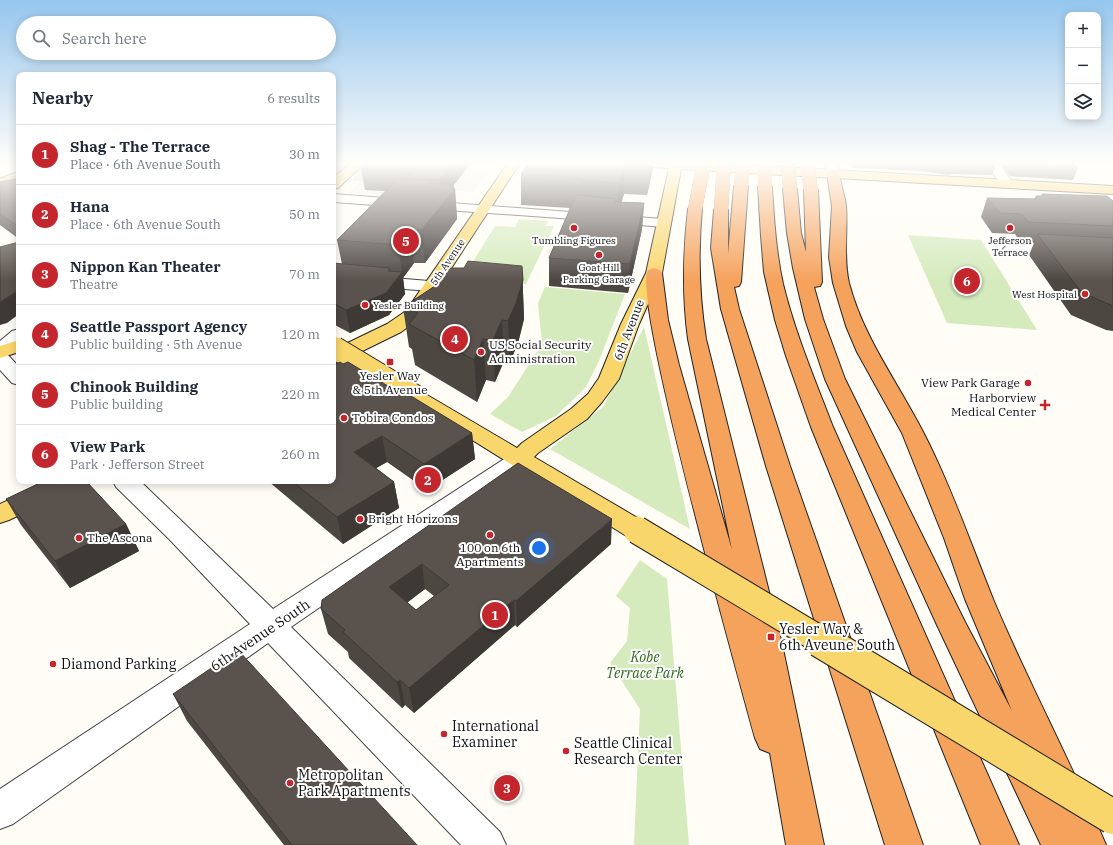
<!DOCTYPE html>
<html lang="en">
<head>
<meta charset="utf-8">
<style>
  :root { --surface:#fff; --page:#f6f6f7; --text:#1f2937; --muted:#747a83; --line:#e0e1e3; --accent:#c4262e }
  body { margin:0; font-family:"IBM Plex Serif",serif; background:var(--page); color:var(--text) }
  .controls { position:absolute; right:12px; top:12px; display:grid; overflow:hidden; border-radius:8px; box-shadow:0 2px 10px #0003 }
  .controls button { width:36px; height:36px; display:grid; place-items:center; padding:0; border:0; border-bottom:1px solid var(--line); background:var(--surface); color:var(--text); font:20px sans-serif }
  .you { position:absolute; left:539px; top:548px; width:14px; height:14px; margin:-10px; border:3px solid #fff; border-radius:50%; background:#1a73e8; box-shadow:0 0 0 6px #1a73e833 }
  .badge { display:grid; place-items:center; width:26px; height:26px; border-radius:50%; background:var(--accent); color:#fff; font-size:13px; font-weight:700 }
  .pin { position:absolute; translate:-50% -50%; border:2px solid #fff; box-shadow:0 1px 4px #0006 }
  .list { margin:0; padding:0; list-style:none }
  h2 { display:flex; justify-content:space-between; align-items:center; height:52px; margin:0; padding:0 16px; font-size:17px }
  h2 small { font-size:13px; font-weight:400; color:var(--muted) }
  .list li { display:grid; grid-template-columns:26px 1fr auto; gap:12px; align-items:center; box-sizing:border-box; height:60px; padding:0 16px; border-top:1px solid var(--line) }
  .list b { display:block; font-size:15px; white-space:nowrap }
  .list p { margin:0; font-size:13px; white-space:nowrap; color:var(--muted) }
  .list em { font-size:13px; font-style:normal; color:var(--muted) }
  .icon { flex:none; width:22px; height:22px; fill:none; stroke:currentColor; stroke-width:2; stroke-linecap:round; stroke-linejoin:round }
  .map { position:relative; flex:none; width:1113px; height:845px; overflow:hidden }
  .search { position:absolute; background:var(--surface); box-shadow:0 2px 10px #0003; left:16px; top:16px; width:320px; height:44px; display:flex; align-items:center; gap:10px; box-sizing:border-box; padding:0 14px; border-radius:22px; color:var(--muted); font-size:15px }
  .panel { position:absolute; background:var(--surface); box-shadow:0 2px 10px #0003; left:16px; top:72px; width:320px; height:412px; border-radius:8px }
  .map>svg:first-child { display:block }
</style>
</head>
<body>
<div class="map">
<svg width="1113" height="845" viewBox="0 0 1113 845">
  <rect width="100%" height="100%" fill="#fffdf5"/>
  <path fill="#d5ebbd" d="M 519,219 L 548,221 L 546,226 L 554,226 L 526,284 L 462,279 L 495,226 L 515,227 Z
    M 908,235 L 981,240 L 1037,330 L 947,323 Z
    M 545,287 L 625,294 L 599,361 L 586,387 L 556,416 L 522,432 L 490,414 L 508,397 L 542,344 L 538,303 Z
    M 644,327 L 690,529 L 550,449 L 603,407 Z
    M 640,560 L 667,579 L 689,845 L 634,845 L 640,709 L 610,663 L 627,641 L 630,608 L 616,596 Z"/>
  <path fill="#f1ede2" d="M 393,163 L 440,195 L 437,199 L 349,193 L 364,179 Z
    M 465,170 L 488,172 L 473,192 L 449,190 Z"/>
  <g fill="none" stroke-linecap="round" stroke-linejoin="round">
    <path stroke="#dbdad3" stroke-width="14" stroke-dasharray="14 7" stroke-linecap="butt" d="M 333,172 L 390,176"/>
    <defs>
      <path id="minor" d="M 825,163 L 837,163 L 839,174 L 837,177 L 829,177 Z
        M 985,163 L 998,163 L 1014,184 L 1013,187 L 1003,187 Z
        M 333,194 L 663,219 L 668,220 L 670,223 L 668,226 L 663,227 L 560,218 L 333,202 Z
        M 1024,243 L 1113,248 L 1113,258 L 1024,253 L 1011,254 L 1006,252 L 1003,249 L 1006,246 Z
        M 333,273 L 453,283 L 459,284 L 461,288 L 459,292 L 453,293 L 333,283 Z
        M 19,329 L 19,344 L 7,354 L 19,367 L 19,385 L 12,383 L 0,370 L 0,341 L 12,331 Z
        M 520,452 L 528,454 L 532,459 L 528,464 L 291,627 L 500,832 L 506,845 L 461,845 L 268,643 L 13,824 L 0,829 L 0,789 L 250,624 L 170,540 L 116,487 L 113,481 L 140,481 L 273,609 L 512,454 Z"/>
      <path id="major" d="M 351,163 L 365,163 L 338,188 L 333,189 L 333,178 Z
        M 508,163 L 520,163 L 418,319 L 401,332 L 340,362 L 333,364 L 333,350 L 387,324 L 406,311 Z
        M 639,163 L 711,163 L 1113,186 L 1113,194 L 681,169 L 662,273 L 639,324 L 619,379 L 602,402 L 587,419 L 538,453 L 534,457 L 646,523 L 650,530 L 646,537 L 637,539 L 628,537 L 408,400 L 405,396 L 408,392 L 415,390 L 422,392 L 517,448 L 522,443 L 571,409 L 588,394 L 599,378 L 621,324 L 646,273 L 669,168 L 641,166 Z
        M 19,171 L 19,180 L 0,188 L 0,179 Z
        M 19,340 L 19,352 L 0,358 L 0,346 Z
        M 49,481 L 82,481 L 79,487 L 9,520 L 0,523 L 0,504 Z"/>
      <path id="highway" d="M 833,170 L 837,171 L 839,174 C 841,185 845,196 846,206 C 848,232 843,257 849,283 C 865,344 906,393 932,450 C 955,498 973,549 993,599 C 1028,682 1071,762 1106,845 L 1041,845 L 937,625 L 825,379 L 805,319 L 793,268 L 787,233 L 783,189 L 785,186 L 795,186 L 797,189 L 801,233 L 806,252 L 804,190 L 806,187 L 816,187 L 818,190 L 822,282 L 820,286 L 814,287 L 823,319 L 845,379 L 965,622 L 1012,711 L 965,599 L 944,538 L 902,433 L 857,352 L 846,326 L 833,283 L 829,257 L 832,206 L 827,174 L 829,171 Z
        M 741,182 L 746,183 L 748,186 L 741,282 L 739,286 L 734,287 L 739,309 L 790,466 L 923,845 L 885,845 L 766,466 L 721,309 L 711,248 L 714,210 L 716,207 L 721,206 L 726,207 L 728,210 L 728,254 L 734,186 L 736,183 Z
        M 765,183 L 770,184 L 772,187 C 774,219 776,252 783,284 C 795,333 815,380 833,427 L 1019,845 L 981,845 L 811,427 L 786,356 L 775,320 L 764,272 L 761,236 L 758,187 L 760,184 Z
        M 695,205 L 700,206 L 702,209 C 698,253 699,295 706,339 L 782,644 L 824,845 L 786,845 L 770,753 L 760,749 L 755,738 C 740,683 631,295 648,270 L 654,268 L 660,270 L 662,273 L 668,320 L 679,365 L 732,550 L 688,339 C 682,295 683,253 688,209 L 690,206 Z"/>
    </defs>
    <use href="#minor" stroke="#444" stroke-width="2"/>
    <use href="#major" stroke="#222" stroke-width="2"/>
    <use href="#highway" stroke="#222" stroke-width="2"/>
    <use href="#minor" fill="#fff" fill-rule="evenodd"/>
    <use href="#major" fill="#f9d66b" fill-rule="evenodd"/>
    <use href="#highway" fill="#f5a25d" fill-rule="evenodd"/>
    <defs>
      <path id="major-bridge-far3" d="M 333,347 L 337,349"/>
      <path id="major-bridge-far2" d="M 335,348 L 415,396"/>
      <path id="major-bridge-far1" d="M 637,530 L 822,641"/>
      <path id="major-bridge" d="M 820,640 L 1113,817"/>
      <path id="highway-bridge" d="M 765,163 L 765,187
        M 788,163 L 790,189
        M 807,163 L 811,190
        M 741,186 L 743,163
        M 695,209 L 704,163
        M 721,210 L 724,163"/>
    </defs>
    <use href="#major-bridge-far3" stroke="#222" stroke-width="18" stroke-linecap="butt"/>
    <use href="#major-bridge-far2" stroke="#222" stroke-width="24" stroke-linecap="butt"/>
    <use href="#major-bridge-far1" stroke="#222" stroke-width="29" stroke-linecap="butt"/>
    <use href="#major-bridge" stroke="#222" stroke-width="36" stroke-linecap="butt"/>
    <use href="#highway-bridge" stroke="#222" stroke-width="14" stroke-linecap="butt"/>
    <use href="#major-bridge-far3" stroke="#f9d66b" stroke-width="17"/>
    <use href="#major-bridge-far2" stroke="#f9d66b" stroke-width="22"/>
    <use href="#major-bridge-far1" stroke="#f9d66b" stroke-width="27"/>
    <use href="#major-bridge" stroke="#f9d66b" stroke-width="34"/>
    <use href="#highway-bridge" stroke="#f5a25d" stroke-width="14"/>
  </g>
  <path fill="#4d4742" fill-rule="evenodd" d="M 369,163 L 471,163 L 453,186 L 455,189 L 457,219 L 425,263 L 414,263 L 403,278 L 405,294 L 389,315 L 350,333 L 333,324 L 333,263 L 342,264 L 337,240 L 385,191 L 365,190 L 361,169 Z
    M 528,163 L 653,163 L 653,168 L 647,195 L 624,194 L 621,202 L 644,203 L 642,229 L 628,293 L 549,286 L 549,258 L 570,208 L 521,205 L 521,174 Z
    M 851,163 L 996,163 L 996,164 L 992,175 L 950,174 L 949,175 L 921,171 L 853,168 Z
    M 999,163 L 1072,163 L 1078,168 L 1073,180 L 1010,176 Z
    M 19,178 L 19,239 L 0,225 L 0,182 Z
    M 1042,194 L 1113,201 L 1113,331 L 1106,330 L 1071,315 L 1029,255 L 1034,243 L 1020,242 L 1015,234 L 992,233 L 981,217 L 987,198 L 1034,199 L 1036,196 L 1041,196 Z
    M 522,266 L 524,319 L 518,343 L 510,362 L 504,361 L 495,382 L 486,380 L 477,402 L 415,365 L 412,349 L 409,347 L 403,307 L 464,268 Z
    M 398,392 L 472,433 L 475,459 L 427,490 L 387,462 L 376,468 L 394,482 L 399,508 L 343,544 L 268,481 L 333,481 Z
    M 518,463 L 611,544 L 517,627 L 515,625 L 414,713 L 405,705 L 402,708 L 349,658 L 348,652 L 328,634 L 321,609 ZM 425,589 L 434,596 L 416,610 L 407,602 Z
    M 6,499 L 126,524 L 139,551 L 70,588 L 21,525 Z
    M 173,694 L 417,845 L 284,845 L 187,721 Z"/>
  <path fill="#3f3936" d="M 0,163 L 8,163 L 0,165 Z
    M 333,163 L 338,163 L 333,167 Z
    M 453,163 L 471,163 L 441,201 L 439,180 Z
    M 649,163 L 653,163 L 653,168 L 647,195 Z
    M 625,164 L 624,194 L 618,214 L 619,183 Z
    M 454,186 L 454,190 L 455,189 L 457,219 L 425,263 L 421,230 Z
    M 644,203 L 642,229 L 628,293 L 630,264 Z
    M 410,231 L 414,263 L 403,278 L 405,294 L 389,315 L 350,333 L 346,310 L 390,268 L 393,285 L 402,272 L 398,245 Z
    M 522,266 L 524,319 L 518,343 L 510,362 L 508,321 Z
    M 19,290 L 19,314 L 7,323 L 0,325 L 0,302 Z
    M 502,320 L 504,361 L 495,382 L 493,340 Z
    M 483,339 L 486,380 L 477,402 L 474,360 Z
    M 472,433 L 475,459 L 427,490 L 424,464 Z
    M 382,436 L 387,462 L 359,478 L 354,452 Z
    M 394,482 L 399,508 L 343,544 L 337,517 Z
    M 612,519 L 611,544 L 517,627 L 516,601 Z
    M 126,524 L 139,551 L 70,588 L 55,561 Z
    M 422,564 L 425,589 L 394,613 L 389,587 Z
    M 514,600 L 515,625 L 414,713 L 409,688 Z
    M 400,680 L 405,705 L 402,708 L 397,682 Z"/>
  <path fill="#5a524d" stroke="#3f3936" fill-rule="evenodd" d="M 369,163 L 453,163 L 439,180 L 408,178 L 413,173 L 361,169 Z
    M 528,163 L 649,163 L 649,166 L 625,164 L 619,183 L 580,180 L 581,178 L 521,174 Z
    M 1013,163 L 1072,163 L 1078,168 L 1014,165 Z
    M 19,178 L 19,227 L 0,214 L 0,182 Z
    M 398,179 L 430,181 L 428,183 L 454,186 L 451,189 L 455,189 L 421,230 L 410,231 L 398,245 L 337,240 Z
    M 1042,194 L 1107,196 L 1113,201 L 1113,226 L 1028,222 L 1022,214 L 1000,213 L 987,198 L 1037,199 L 1036,198 L 1038,198 L 1036,196 L 1044,196 Z
    M 576,195 L 616,199 L 615,202 L 644,203 L 630,264 L 549,258 Z
    M 1037,234 L 1113,238 L 1113,306 L 1081,292 Z
    M 19,242 L 19,290 L 0,302 L 0,247 Z
    M 468,261 L 522,266 L 523,280 L 516,303 L 508,321 L 502,320 L 493,340 L 483,339 L 474,360 L 409,324 L 418,313 L 403,307 L 438,284 L 450,268 L 464,268 Z
    M 333,263 L 390,268 L 388,271 L 402,272 L 386,293 L 346,310 L 333,303 Z
    M 340,362 L 343,364 L 348,362 L 398,392 L 401,390 L 472,433 L 424,464 L 382,436 L 354,452 L 394,482 L 337,517 L 292,481 L 333,481 L 333,366 Z
    M 518,463 L 612,519 L 516,601 L 514,600 L 409,688 L 400,680 L 397,682 L 343,632 L 345,630 L 321,609 L 322,600 ZM 422,564 L 449,585 L 416,610 L 389,587 Z
    M 44,481 L 86,481 L 126,524 L 55,561 L 6,499 Z
    M 238,650 L 417,845 L 292,845 L 173,694 Z"/>
  <linearGradient id="sky" x2="0" y2="1"><stop stop-color="#95c6ee"/><stop offset="0.58" stop-color="#fffefa"/><stop offset="1" stop-color="#fffefa" stop-opacity="0"/></linearGradient>
  <rect width="1113" height="281" fill="url(#sky)"/>
  <g fill="#c4262e" stroke="#fff" stroke-width="1.5">
    <circle cx="574" cy="228" r="4"/>
    <circle cx="1010" cy="228" r="4"/>
    <circle cx="599" cy="255" r="4"/>
    <circle cx="1085" cy="294" r="4"/>
    <circle cx="365" cy="305" r="4"/>
    <circle cx="481" cy="352" r="4"/>
    <rect x="386" y="358" width="8" height="8" rx="2"/>
    <circle cx="1028" cy="383" r="4"/>
    <path d="M1043 399h4v4h4v4h-4v4h-4v-4h-4v-4h4z"/>
    <circle cx="344" cy="418" r="4"/>
    <circle cx="360" cy="519" r="4"/>
    <circle cx="490" cy="535" r="4"/>
    <circle cx="79" cy="538" r="4"/>
    <rect x="767" y="633" width="8" height="8" rx="2"/>
    <circle cx="53" cy="664" r="4"/>
    <circle cx="444" cy="734" r="4"/>
    <circle cx="566" cy="751" r="4"/>
    <circle cx="290" cy="783" r="4"/>
  </g>
  <g text-anchor="middle" stroke-width="4" stroke-linejoin="round" paint-order="stroke">
    <g font-size="10" fill="#111" stroke="#fff">
      <text x="574" y="244">Tumbling Figures</text>
      <text x="1010" y="244">Jefferson<tspan x="1010" dy="12">Terrace</tspan></text>
      <text x="599" y="271">Goat Hill<tspan x="599" dy="12">Parking Garage</tspan></text>
      <text x="1077" y="298" text-anchor="end">West Hospital</text>
      <text x="373" y="309" text-anchor="start">Yesler Building</text>
    </g>
    <g font-size="10" fill="#111" stroke="#fff">
      <text transform="translate(447 262) rotate(-56)" y="4">5th Avenue</text>
    </g>
    <g font-size="12" fill="#111" stroke="#fff">
      <text transform="translate(629 330) rotate(-69)" y="4">6th Avenue</text>
    </g>
    <g font-size="12" fill="#111" stroke="#fff" text-anchor="start">
      <text x="489" y="349">US Social Security<tspan x="489" dy="14">Administration</tspan></text>
      <text x="390" y="380" text-anchor="middle">Yesler Way<tspan x="390" dy="14">&amp; 5th Avenue</tspan></text>
      <text x="1020" y="387" text-anchor="end">View Park Garage</text>
      <text x="1036" y="402" text-anchor="end">Harborview<tspan x="1036" dy="14">Medical Center</tspan></text>
      <text x="352" y="422">Tobira Condos</text>
      <text x="368" y="523">Bright Horizons</text>
      <text x="87" y="542">The Ascona</text>
      <text x="490" y="552" text-anchor="middle">100 on 6th<tspan x="490" dy="14">Apartments</tspan></text>
    </g>
    <g font-size="14" fill="#111" stroke="#fff" text-anchor="start">
      <text x="779" y="634">Yesler Way &amp;<tspan x="779" dy="16">6th Aveune South</tspan></text>
      <text x="61" y="669">Diamond Parking</text>
      <text x="452" y="731">International<tspan x="452" dy="16">Examiner</tspan></text>
      <text x="574" y="748">Seattle Clinical<tspan x="574" dy="16">Research Center</tspan></text>
      <text x="298" y="780">Metropolitan<tspan x="298" dy="16">Park Apartments</tspan></text>
    </g>
    <g font-size="14" fill="#111" stroke="#fff">
      <text transform="translate(260 635) rotate(-34)" y="5">6th Avenue South</text>
    </g>
    <g font-size="14" font-style="italic" fill="#2f6b1f" stroke="#fff">
      <text x="645" y="662">Kobe<tspan x="645" dy="16">Terrace Park</tspan></text>
    </g>
  </g>
</svg>
<div class="controls">
<button>+</button>
<button>−</button>
<button><svg class="icon" aria-label="layers" viewBox="0 0 24 24"><path d="M12 4l9 5-9 5-9-5zM3 14l9 5 9-5"/></svg></button>
</div>
<div class="you"></div>
<div class="pin badge" style="left:495px;top:615px">1</div>
<div class="pin badge" style="left:428px;top:480px">2</div>
<div class="pin badge" style="left:507px;top:788px">3</div>
<div class="pin badge" style="left:455px;top:339px">4</div>
<div class="pin badge" style="left:406px;top:241px">5</div>
<div class="pin badge" style="left:967px;top:281px">6</div>
<div class="search"><svg class="icon" aria-label="search" viewBox="0 0 24 24"><circle cx="10" cy="10" r="6"/><path d="M15 15l6 6"/></svg>Search here</div>
<section class="panel">
<h2>Nearby<small>6 results</small></h2>
<ul class="list">
<li><span class="badge">1</span><div><b>Shag - The Terrace</b><p>Place · 6th Avenue South</p></div><em>30 m</em></li>
<li><span class="badge">2</span><div><b>Hana</b><p>Place · 6th Avenue South</p></div><em>50 m</em></li>
<li><span class="badge">3</span><div><b>Nippon Kan Theater</b><p>Theatre</p></div><em>70 m</em></li>
<li><span class="badge">4</span><div><b>Seattle Passport Agency</b><p>Public building · 5th Avenue</p></div><em>120 m</em></li>
<li><span class="badge">5</span><div><b>Chinook Building</b><p>Public building</p></div><em>220 m</em></li>
<li><span class="badge">6</span><div><b>View Park</b><p>Park · Jefferson Street</p></div><em>260 m</em></li>
</ul>
</section>
</div>
</body>
</html>
